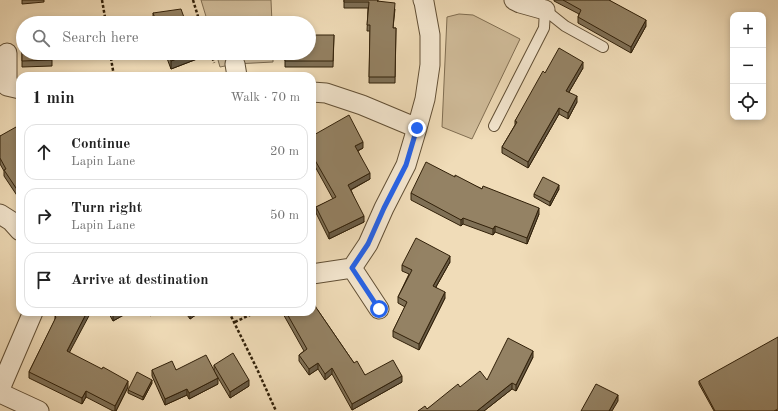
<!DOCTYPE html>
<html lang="en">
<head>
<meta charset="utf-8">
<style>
  :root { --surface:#fff; --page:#f2f2f2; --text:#222; --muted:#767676; --line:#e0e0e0 }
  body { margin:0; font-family:"Old Standard TT",serif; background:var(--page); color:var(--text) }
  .controls { position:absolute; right:12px; top:12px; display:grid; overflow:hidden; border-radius:8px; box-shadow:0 2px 6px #0003 }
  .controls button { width:36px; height:36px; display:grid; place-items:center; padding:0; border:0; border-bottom:1px solid var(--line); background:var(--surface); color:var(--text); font:20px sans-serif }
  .stop { position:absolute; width:12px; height:12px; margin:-9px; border:3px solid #2563eb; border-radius:50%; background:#fff }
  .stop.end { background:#2563eb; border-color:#fff; box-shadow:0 1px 4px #0008 }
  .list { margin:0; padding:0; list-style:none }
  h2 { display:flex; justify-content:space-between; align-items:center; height:52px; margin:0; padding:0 16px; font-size:17px }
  h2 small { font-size:13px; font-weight:400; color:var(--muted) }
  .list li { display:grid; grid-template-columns:26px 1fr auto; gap:12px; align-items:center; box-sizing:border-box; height:56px; margin:0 8px 8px; padding:0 8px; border:1px solid var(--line); border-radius:12px }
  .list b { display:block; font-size:15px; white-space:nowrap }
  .list p { margin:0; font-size:13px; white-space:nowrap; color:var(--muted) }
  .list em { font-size:13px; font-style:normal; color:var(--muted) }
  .icon { flex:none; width:22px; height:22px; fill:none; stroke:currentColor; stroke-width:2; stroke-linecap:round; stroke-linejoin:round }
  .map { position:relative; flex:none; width:778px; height:411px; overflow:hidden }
  .search { position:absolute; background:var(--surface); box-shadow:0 2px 6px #0003; left:16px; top:16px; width:300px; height:44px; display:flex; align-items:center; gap:10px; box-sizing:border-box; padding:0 14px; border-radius:22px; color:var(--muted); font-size:15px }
  .panel { position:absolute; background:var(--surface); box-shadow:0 2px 6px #0003; left:16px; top:72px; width:300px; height:244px; border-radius:12px }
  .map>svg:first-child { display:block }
</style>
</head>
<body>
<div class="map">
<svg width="778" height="411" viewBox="0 0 778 411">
  <rect width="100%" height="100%" fill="#f0dcb8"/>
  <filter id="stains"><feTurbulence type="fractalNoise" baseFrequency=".005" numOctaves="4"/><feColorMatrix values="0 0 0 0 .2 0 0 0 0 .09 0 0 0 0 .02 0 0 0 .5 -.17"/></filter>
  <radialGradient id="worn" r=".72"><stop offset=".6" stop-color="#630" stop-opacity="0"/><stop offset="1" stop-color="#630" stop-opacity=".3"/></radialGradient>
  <path fill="#d0bc9a" stroke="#806e52" d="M 201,0 L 271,0 L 272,23 L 208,23 Z
    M 459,14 L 473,15 L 520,39 L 472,139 L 442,127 L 447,17 Z
    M 216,53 L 273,53 L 273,62 L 235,64 L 220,67 Z"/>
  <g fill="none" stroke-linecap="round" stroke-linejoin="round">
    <defs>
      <path id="service" d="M 545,10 L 565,26 L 603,47
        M 494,126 L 544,28 L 545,10"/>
      <path id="minor" d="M 514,0 L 520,3 L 545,10
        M 7,53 L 7,86 L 20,89
        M 235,64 L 237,76
        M 312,92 L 326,93 L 362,105 L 417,128
        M 0,214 L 11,221 L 20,231
        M 352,268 L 368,244 L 384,208 L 406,165 L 417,128 L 425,99 L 430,65 L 430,35 L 424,2 L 423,0
        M 312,274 L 352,268 L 379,309
        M 0,389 L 33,312
        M 0,393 L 39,411"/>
    </defs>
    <use href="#service" stroke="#614f35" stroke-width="12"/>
    <use href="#minor" stroke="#614f35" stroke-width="21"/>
    <path stroke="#312009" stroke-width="2.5" stroke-dasharray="3 2" stroke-linecap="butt" d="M 102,0 L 106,23
      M 193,0 L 200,23
      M 110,53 L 114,76
      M 211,53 L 214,63
      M 229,312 L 257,369 L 276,411
      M 235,322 L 256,312"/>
    <use href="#service" stroke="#f5e8d1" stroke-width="10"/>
    <use href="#minor" stroke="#f5e8d1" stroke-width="19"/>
  </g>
  <path fill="#7f7056" stroke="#312009" d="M 22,0 L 44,0 L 44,2 L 22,4 Z
    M 344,0 L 378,1 L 395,9 L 393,28 L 396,28 L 395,83 L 369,83 L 370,31 L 367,31 L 368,8 L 344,8 Z
    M 554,0 L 609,0 L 646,26 L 631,53 L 578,23 L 578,17 L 579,14 L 554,1 Z
    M 153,13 L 186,23 L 153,23 Z
    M 22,30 L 23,53 L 86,53 L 86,55 L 52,59 L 52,66 L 22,67 Z
    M 334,35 L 333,67 L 285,67 L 285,53 Z
    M 165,53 L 197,53 L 197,59 L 171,69 Z
    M 583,68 L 569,92 L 577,102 L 568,119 L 559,114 L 528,168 L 502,153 L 502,147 L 515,125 L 515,121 L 545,73 Z
    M 20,135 L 20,200 L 4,176 L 4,171 L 0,164 L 0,136 Z
    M 312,136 L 363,148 L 358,151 L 370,179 L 351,190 L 364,222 L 329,239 L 316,213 L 316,207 L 333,199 L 312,161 Z
    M 455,177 L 539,214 L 527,244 L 495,232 L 493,235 L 463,224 L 461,226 L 411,200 L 411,193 Z
    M 559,189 L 550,206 L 534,197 L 534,194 Z
    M 450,262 L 436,287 L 445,298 L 419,350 L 393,337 L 393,331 L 405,307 L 398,303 L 398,297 L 409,274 L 402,271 L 402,265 Z
    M 317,309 L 354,363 L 365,375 L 402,382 L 352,410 L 332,374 L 325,380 L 318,369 L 309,375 L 299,361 L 299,355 L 304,351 L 282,312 L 312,312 Z
    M 57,312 L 69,353 L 128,387 L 116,411 L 113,411 L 86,397 L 82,404 L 29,378 L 29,372 L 55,320 L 55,316 Z
    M 108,312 L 129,312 L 113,321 Z
    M 147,312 L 155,312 L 150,316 Z
    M 185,312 L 200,312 L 190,319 Z
    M 533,357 L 516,391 L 512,389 L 484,411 L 418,411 L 427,409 L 460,387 L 487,380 Z
    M 214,365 L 249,386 L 230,398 L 214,371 Z
    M 152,370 L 176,370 L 218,384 L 189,399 L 187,395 L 165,405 L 152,376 Z
    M 699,381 L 778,411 L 714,411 L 699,384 Z
    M 152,383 L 143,400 L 128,393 L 128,390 Z"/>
  <path fill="#685b46" stroke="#312009" d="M 646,20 L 646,26 L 631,53 L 631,47 Z
    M 192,53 L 197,53 L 197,59 L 171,69 L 171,61 Z
    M 583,62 L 583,68 L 566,97 L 566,91 Z
    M 577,96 L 577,102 L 568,119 L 568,113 Z
    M 559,108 L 559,114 L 528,168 L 528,162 Z
    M 363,142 L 363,148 L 355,152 L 355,146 Z
    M 370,173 L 370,179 L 348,191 L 348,185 Z
    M 559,185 L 559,189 L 550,206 L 550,202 Z
    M 539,208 L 539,214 L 527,244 L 527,238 Z
    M 364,216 L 364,222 L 329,239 L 329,233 Z
    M 463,218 L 463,224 L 461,226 L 461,220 Z
    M 495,226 L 495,232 L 493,235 L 493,229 Z
    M 450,256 L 450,262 L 433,292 L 433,286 Z
    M 445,292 L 445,298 L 419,350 L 419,344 Z
    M 87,312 L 91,312 L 67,357 L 67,351 Z
    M 118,312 L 129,312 L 113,321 L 113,315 Z
    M 150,312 L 155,312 L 150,316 Z
    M 192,312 L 200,312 L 190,319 L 190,313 Z
    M 533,351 L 533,357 L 516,391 L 516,385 Z
    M 318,363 L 318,369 L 309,375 L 309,369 Z
    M 332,368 L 332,374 L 325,380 L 325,374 Z
    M 402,376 L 402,382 L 352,410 L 352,404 Z
    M 218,378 L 218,384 L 189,399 L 189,393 Z
    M 152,380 L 152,383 L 143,400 L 143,397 Z
    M 249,380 L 249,386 L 230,398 L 230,392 Z
    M 128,381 L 128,387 L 116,411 L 115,411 L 115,406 Z
    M 512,383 L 512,389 L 484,411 L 477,411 Z
    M 187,389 L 187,395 L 165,405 L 165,399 Z
    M 86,391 L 86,397 L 82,404 L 82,398 Z
    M 618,395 L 618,401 L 612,411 L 609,411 Z"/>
  <path fill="#948264" stroke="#312009" d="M 344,0 L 378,0 L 378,1 L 377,1 L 395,3 L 393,28 L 396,28 L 395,77 L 369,77 L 370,25 L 367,25 L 369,2 L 344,2 Z
    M 563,0 L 609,0 L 646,20 L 631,47 L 578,17 L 581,10 Z
    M 181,9 L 186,23 L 157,23 L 153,13 Z
    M 22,30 L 23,30 L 23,53 L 52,53 L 52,60 L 22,61 Z
    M 309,35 L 334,35 L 333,61 L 285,61 L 285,53 L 309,53 Z
    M 559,48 L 583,62 L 566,91 L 577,96 L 568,113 L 559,108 L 528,162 L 502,147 L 517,122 L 515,121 L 543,71 L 545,73 Z
    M 168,53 L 192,53 L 171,61 Z
    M 349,115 L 363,142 L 355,146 L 370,173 L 348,185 L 364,216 L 329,233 L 316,207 L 336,197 L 312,155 L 312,136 Z
    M 16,127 L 20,135 L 20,194 L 4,170 L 6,169 L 0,158 L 0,136 Z
    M 426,162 L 455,177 L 455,175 L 482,189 L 483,186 L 539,208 L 527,238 L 495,226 L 493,229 L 463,218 L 461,220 L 411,193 Z
    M 543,177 L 559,185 L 550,202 L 534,194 Z
    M 416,238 L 450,256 L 433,286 L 445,292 L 419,344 L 393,331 L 407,302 L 398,297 L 412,270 L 402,265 Z
    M 312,300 L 317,309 L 354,363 L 357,361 L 365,375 L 393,360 L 402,376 L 352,404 L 332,368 L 325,374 L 318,363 L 309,369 L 299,355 L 307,349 L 286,312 L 312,312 Z
    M 57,312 L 87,312 L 67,351 L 102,369 L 103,367 L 128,381 L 115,406 L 86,391 L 82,398 L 29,372 L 56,317 L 55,316 Z
    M 111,312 L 118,312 L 113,315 Z
    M 778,337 L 778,409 L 774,411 L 715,411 L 699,381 Z
    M 508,338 L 533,351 L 516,385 L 512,383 L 477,411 L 418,411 L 425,406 L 427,409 L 458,384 L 460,387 L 480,371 L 487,380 Z
    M 233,353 L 249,380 L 230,392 L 214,365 Z
    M 206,355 L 218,378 L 189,393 L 187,389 L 165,399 L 152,370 L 172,361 L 176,370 Z
    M 137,372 L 152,380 L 143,397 L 128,390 Z
    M 596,384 L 618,395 L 609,411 L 581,411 Z"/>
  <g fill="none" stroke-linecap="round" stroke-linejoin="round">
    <path stroke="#2563eb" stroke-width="5" d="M 379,309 L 352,268 L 368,244 L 384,208 L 406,165 L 417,128"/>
  </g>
  <rect width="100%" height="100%" filter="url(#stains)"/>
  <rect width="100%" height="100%" fill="url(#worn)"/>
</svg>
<div class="controls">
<button>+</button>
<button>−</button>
<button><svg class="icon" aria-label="locate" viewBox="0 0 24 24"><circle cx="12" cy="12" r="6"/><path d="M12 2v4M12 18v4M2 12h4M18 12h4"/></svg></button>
</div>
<div class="stop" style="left:379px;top:309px"></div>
<div class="stop end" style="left:417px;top:128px"></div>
<div class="search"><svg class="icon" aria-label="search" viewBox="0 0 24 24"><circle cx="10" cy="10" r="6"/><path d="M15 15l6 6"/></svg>Search here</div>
<section class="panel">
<h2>1 min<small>Walk · 70 m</small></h2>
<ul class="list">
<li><svg class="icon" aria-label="ahead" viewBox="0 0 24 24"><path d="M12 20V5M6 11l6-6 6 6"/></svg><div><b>Continue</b><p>Lapin Lane</p></div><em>20 m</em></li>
<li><svg class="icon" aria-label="right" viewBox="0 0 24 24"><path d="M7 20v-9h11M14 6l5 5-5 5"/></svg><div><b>Turn right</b><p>Lapin Lane</p></div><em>50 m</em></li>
<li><svg class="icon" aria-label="arrive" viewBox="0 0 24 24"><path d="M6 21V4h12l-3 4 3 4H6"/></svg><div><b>Arrive at destination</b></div></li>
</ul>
</section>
</div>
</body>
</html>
